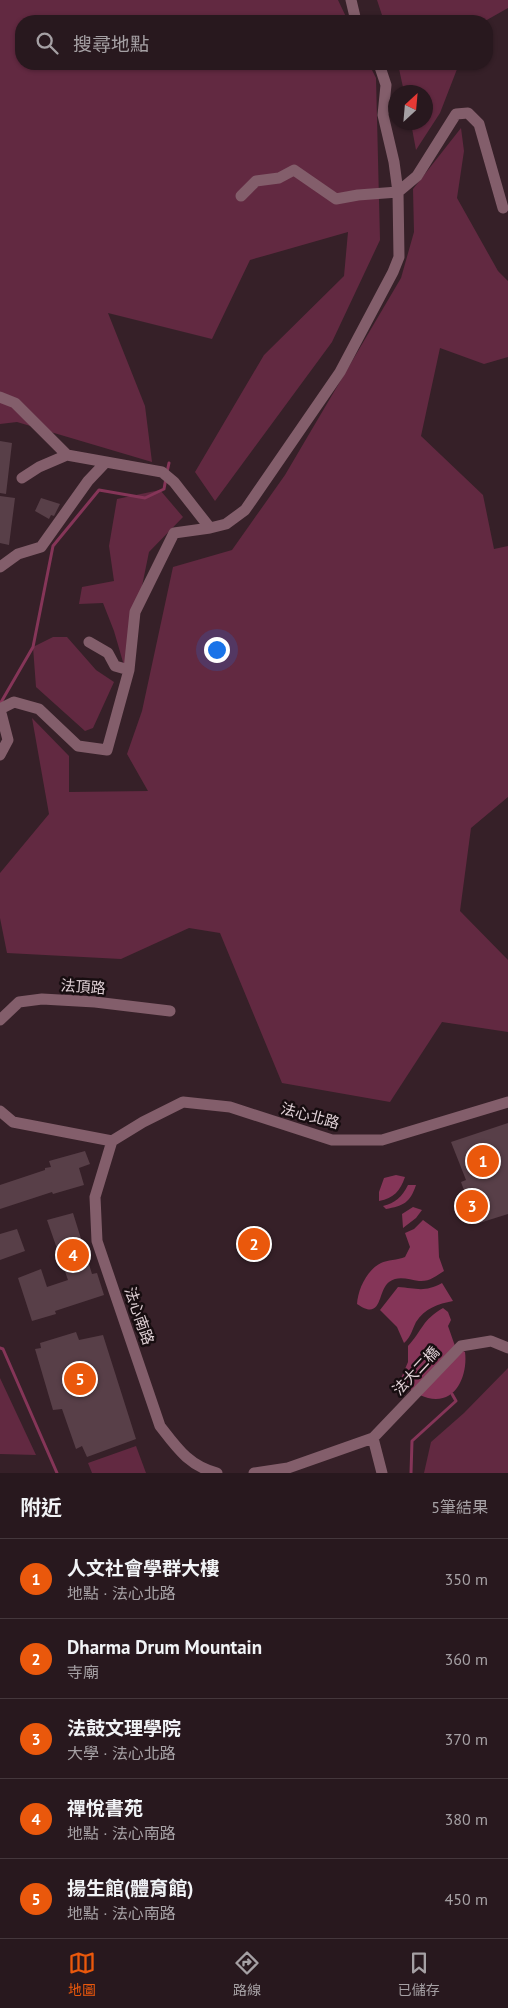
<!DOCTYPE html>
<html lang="zh-TW">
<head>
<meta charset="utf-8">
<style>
  :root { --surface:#28181e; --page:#302127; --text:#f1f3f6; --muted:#a5a0a4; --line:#44373c; --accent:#ea580c }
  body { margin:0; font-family:"PT Sans","Noto Sans TC",sans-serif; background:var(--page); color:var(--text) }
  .compass { position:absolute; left:388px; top:85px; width:45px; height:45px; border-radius:50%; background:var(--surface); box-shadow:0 1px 4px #0004; rotate:26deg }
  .you { position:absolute; left:216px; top:649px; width:18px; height:18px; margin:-12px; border:4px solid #fff; border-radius:50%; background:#1a73e8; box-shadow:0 0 0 8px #1a73e833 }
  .badge { display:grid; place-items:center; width:32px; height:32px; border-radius:50%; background:var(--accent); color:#fff; font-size:16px; font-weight:700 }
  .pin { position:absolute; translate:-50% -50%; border:2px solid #fff; box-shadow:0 1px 5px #0006 }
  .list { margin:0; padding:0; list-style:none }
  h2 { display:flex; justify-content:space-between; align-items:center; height:65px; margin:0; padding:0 20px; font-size:21px }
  h2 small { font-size:16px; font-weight:400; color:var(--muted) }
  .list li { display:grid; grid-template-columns:32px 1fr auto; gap:15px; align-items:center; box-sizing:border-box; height:80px; padding:0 20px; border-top:1px solid var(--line) }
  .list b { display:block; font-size:19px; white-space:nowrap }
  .list p { margin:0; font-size:16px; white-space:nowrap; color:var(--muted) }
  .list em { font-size:16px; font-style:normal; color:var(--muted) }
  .icon { flex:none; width:28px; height:28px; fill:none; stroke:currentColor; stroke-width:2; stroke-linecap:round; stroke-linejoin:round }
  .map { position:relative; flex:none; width:508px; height:1473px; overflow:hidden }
  .search { position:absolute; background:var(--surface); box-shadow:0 1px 4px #0004; left:15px; right:15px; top:15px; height:55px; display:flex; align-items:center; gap:12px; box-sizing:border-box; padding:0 18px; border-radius:20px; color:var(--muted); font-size:19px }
  .sheet { height:465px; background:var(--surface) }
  nav { display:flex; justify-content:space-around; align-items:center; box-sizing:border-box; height:70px; border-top:1px solid var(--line); background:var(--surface); font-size:14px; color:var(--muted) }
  nav a { display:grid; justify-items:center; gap:2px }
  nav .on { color:var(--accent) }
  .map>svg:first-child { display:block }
</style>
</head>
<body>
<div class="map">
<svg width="508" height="1473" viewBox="0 0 508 1473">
  <rect width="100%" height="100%" fill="#362028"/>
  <path fill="#622941" d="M 0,0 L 338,0 L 348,21 L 21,21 L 21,64 L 369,64 L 376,78 L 380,240 L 332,342 L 215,501 L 195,472 L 264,355 L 344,276 L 348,232 L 250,260 L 212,339 L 108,313 L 145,406 L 152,462 L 17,422 L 0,424 Z
    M 377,0 L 508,0 L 508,8 L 485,21 L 384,21 Z
    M 398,64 L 459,64 L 440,113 L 416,150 L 411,123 L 426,122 L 426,92 L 404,92 Z
    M 461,128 L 464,151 L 457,198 L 498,271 L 508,281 L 508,357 L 484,364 L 440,348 L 421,436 L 483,495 L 494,549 L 508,546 L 508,797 L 471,828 L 460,911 L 508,960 L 508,1032 L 442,1022 L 390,1102 L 282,1083 L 220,933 L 189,928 L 121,959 L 7,953 L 0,918 L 0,873 L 49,814 L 32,718 L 69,756 L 69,792 L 148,791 L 127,754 L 142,711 L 173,567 L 232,550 L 285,475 L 401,278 L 414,232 L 413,189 Z
    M 160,490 L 183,517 L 149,552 L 125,669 L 114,631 L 103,603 L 79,604 L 82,587 L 114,581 L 109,546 L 117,499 Z
    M 53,637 L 67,637 L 96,670 L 114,682 L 93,728 L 85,731 L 36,687 L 33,647 Z
    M 508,1368 L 508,1473 L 424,1473 L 431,1442 L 464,1413 Z
    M 0,1378 L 36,1455 L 0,1454 Z
    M 136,1446 L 146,1473 L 92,1473 L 88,1463 Z"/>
  <path fill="#853558" d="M 396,1175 L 405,1177 C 400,1191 394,1198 379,1201 L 379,1192 L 384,1178 Z
    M 408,1185 L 416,1185 C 410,1203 403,1206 386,1209 L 383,1206 C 395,1203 402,1197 408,1185 Z
    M 413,1207 L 422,1210 L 416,1218 L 403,1228 L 402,1214 Z
    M 423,1220 L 438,1231 L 439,1257 L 444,1271 C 436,1276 429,1282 419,1281 C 409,1280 399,1275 389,1282 C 377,1291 383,1322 357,1304 C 358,1289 367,1270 381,1263 C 387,1260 398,1260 405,1257 L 410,1247 L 405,1233 L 414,1229 Z
    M 442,1283 L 453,1301 C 438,1304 425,1308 416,1322 C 412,1330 411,1337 404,1343 L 397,1327 L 380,1310 L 398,1287 C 416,1288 424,1293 442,1283 Z
    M 443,1308 L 448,1312 L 451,1320 L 448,1326 L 455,1346 L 465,1352 C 468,1375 456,1405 428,1398 C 418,1395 408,1389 399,1383 L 408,1362 L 408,1346 C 422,1331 422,1320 443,1308 Z"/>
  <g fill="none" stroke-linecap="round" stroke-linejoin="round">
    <path stroke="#853558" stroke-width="3" d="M 167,472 L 169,463
      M 0,704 L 33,647 L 53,546 L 99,490 L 145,498 L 164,489 L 166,478
      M 0,1348 L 3,1349 L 57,1473
      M 411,1473 L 412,1441 L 456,1401 L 452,1394"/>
  </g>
  <path fill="#583f48" d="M 0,441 L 12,443 L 6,494 L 0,493 Z
    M 0,496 L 15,498 L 9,545 L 0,543 Z
    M 41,498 L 60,504 L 54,516 L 51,515 L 49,519 L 35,511 Z
    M 508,1123 L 508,1214 L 476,1224 L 461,1182 L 466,1180 L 451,1142 Z
    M 85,1151 L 90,1164 L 79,1168 L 84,1185 L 53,1194 L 52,1192 L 0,1209 L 0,1185 L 45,1170 L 45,1168 L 51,1167 L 49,1161 Z
    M 73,1213 L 92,1274 L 97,1273 L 104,1295 L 55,1311 L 56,1314 L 32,1321 L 18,1278 L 41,1269 L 47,1287 L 68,1280 L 47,1220 Z
    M 17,1229 L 25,1251 L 0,1260 L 0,1234 Z
    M 76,1332 L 79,1340 L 103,1335 L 136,1439 L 87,1457 L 82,1446 L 76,1449 L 62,1409 L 53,1410 L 35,1349 L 41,1348 L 40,1343 Z"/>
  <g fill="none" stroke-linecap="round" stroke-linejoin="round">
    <path stroke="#835e6b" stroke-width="11" d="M 351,0 L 356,21
      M 241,196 L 256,181 L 279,178 L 294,170 L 336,199 L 358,195 L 398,192 L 417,176 L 456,114 L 468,113 L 479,124 L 503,208
      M 0,397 L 15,403 L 67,455 L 162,472 L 174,482 L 210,528
      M 22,478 L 39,467 L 67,455
      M 0,567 L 18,554 L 41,547 L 88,481 L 105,463
      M 89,642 L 108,653 L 115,666 L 129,670
      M 0,709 L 14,702 L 39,709 L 78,746 L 107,750 L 129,670 L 135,612 L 174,533 L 210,528 L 226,524 L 245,510 L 340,372 L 393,272 L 399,257 L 398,192 L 394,162 L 383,115 L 386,85 L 379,64
      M 0,709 L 8,740 L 0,755
      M 0,1020 L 19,1002 L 42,999 L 95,1002 L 170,1011
      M 0,1111 L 13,1122 L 112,1141
      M 112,1141 L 143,1122 L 183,1102 L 230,1107 L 332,1140 L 382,1140 L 508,1102
      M 112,1141 L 95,1197 L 97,1241 L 160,1426 C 177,1448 189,1466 217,1473
      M 373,1438 L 382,1473
      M 254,1473 L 288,1468 L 373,1438 L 461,1346 L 491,1341 L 508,1348"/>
  </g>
  <g text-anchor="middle" stroke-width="5" stroke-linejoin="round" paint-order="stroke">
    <g font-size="15" fill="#e0d1d6" stroke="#170d10">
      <text transform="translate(83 987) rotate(4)" y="5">法頂路</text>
      <text transform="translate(310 1116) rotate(15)" y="5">法心北路</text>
      <text transform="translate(139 1316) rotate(71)" y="5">法心南路</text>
      <text transform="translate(416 1371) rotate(-47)" y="5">法大二橋</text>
    </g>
  </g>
</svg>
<svg class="compass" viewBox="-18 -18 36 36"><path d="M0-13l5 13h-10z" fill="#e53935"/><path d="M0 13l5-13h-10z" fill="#a5a0a4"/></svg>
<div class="you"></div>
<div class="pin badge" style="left:483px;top:1161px">1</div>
<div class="pin badge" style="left:254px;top:1244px">2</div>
<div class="pin badge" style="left:472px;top:1206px">3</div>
<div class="pin badge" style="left:73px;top:1255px">4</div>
<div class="pin badge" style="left:80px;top:1379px">5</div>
<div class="search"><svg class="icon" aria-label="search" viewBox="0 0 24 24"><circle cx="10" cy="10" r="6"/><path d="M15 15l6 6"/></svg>搜尋地點</div>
</div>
<section class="sheet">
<h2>附近<small>5筆結果</small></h2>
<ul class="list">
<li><span class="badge">1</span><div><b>人文社會學群大樓</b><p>地點 · 法心北路</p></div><em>350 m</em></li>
<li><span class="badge">2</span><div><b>Dharma Drum Mountain</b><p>寺廟</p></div><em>360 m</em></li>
<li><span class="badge">3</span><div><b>法鼓文理學院</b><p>大學 · 法心北路</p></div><em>370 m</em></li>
<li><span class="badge">4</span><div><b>禪悅書苑</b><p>地點 · 法心南路</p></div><em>380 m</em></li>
<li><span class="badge">5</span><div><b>揚生館(體育館)</b><p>地點 · 法心南路</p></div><em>450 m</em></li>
</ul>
</section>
<nav>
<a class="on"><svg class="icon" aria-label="map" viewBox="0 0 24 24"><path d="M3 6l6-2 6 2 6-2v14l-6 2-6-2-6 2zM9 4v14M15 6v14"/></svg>地圖</a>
<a><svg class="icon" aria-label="directions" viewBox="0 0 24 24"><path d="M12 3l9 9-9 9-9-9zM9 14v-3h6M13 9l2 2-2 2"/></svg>路線</a>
<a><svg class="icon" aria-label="saved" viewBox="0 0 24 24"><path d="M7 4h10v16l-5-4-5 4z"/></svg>已儲存</a>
</nav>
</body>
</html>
